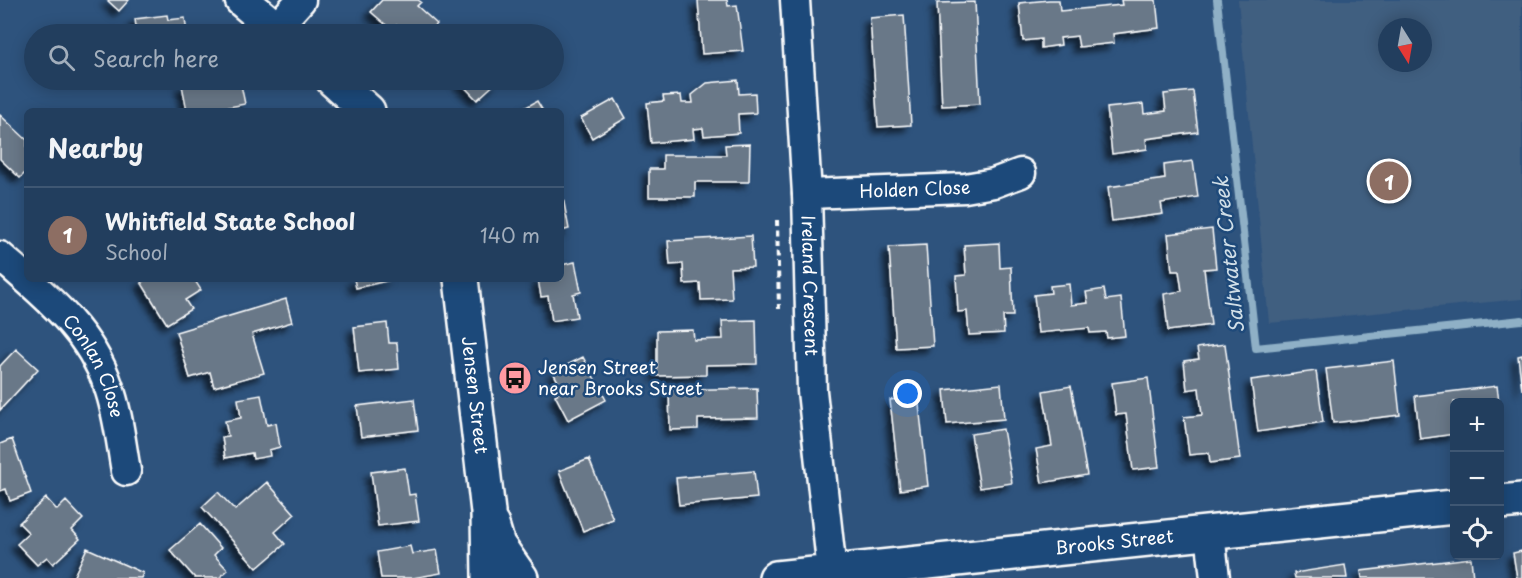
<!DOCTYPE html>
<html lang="en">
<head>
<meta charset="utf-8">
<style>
  :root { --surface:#223e5e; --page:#2a4564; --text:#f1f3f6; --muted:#a2aebc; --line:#3f5773; --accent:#ff9aa2 }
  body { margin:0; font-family:"Playpen Sans",sans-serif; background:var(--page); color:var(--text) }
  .controls { position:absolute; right:18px; bottom:18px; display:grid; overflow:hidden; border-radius:9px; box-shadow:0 3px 15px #0003 }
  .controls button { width:54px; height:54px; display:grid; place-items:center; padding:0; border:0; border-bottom:2px solid var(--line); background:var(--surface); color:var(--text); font:30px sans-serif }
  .compass { position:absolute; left:1378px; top:18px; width:54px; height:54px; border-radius:50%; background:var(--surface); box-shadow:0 3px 15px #0003; rotate:169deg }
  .you { position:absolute; left:908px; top:394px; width:21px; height:21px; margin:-15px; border:4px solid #fff; border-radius:50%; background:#1a73e8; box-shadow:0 0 0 9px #1a73e833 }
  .badge { display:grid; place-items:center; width:39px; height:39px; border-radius:50%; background:var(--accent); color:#fff; font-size:20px; font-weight:700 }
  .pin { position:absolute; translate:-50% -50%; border:3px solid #fff; box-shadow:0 2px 6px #0006 }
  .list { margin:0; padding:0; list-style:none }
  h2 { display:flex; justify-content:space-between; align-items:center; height:78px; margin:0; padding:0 24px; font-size:26px }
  h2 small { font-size:20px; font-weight:400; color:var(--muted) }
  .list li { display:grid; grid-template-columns:39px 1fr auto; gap:18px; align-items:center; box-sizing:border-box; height:96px; padding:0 24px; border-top:2px solid var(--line) }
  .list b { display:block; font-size:22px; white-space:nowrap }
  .list p { margin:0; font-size:20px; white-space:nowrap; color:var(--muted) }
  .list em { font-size:20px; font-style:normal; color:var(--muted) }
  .icon { flex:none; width:33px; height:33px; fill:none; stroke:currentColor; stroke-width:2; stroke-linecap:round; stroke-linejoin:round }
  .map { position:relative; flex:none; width:1522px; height:578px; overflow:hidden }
  .search { position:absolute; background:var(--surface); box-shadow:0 3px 15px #0003; left:24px; top:24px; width:540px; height:66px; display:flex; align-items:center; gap:15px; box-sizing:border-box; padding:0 21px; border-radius:33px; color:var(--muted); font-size:22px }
  .panel { position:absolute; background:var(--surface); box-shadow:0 3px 15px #0003; left:24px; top:108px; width:540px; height:174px; border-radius:9px }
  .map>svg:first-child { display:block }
</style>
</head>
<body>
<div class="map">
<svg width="1522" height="578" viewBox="0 0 1522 578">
  <defs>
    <filter id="shadow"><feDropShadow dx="-5.5" dy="5.5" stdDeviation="3" flood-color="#0009"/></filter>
  </defs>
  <rect width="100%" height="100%" fill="#2e537d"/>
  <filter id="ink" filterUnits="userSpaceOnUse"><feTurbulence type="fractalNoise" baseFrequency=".0167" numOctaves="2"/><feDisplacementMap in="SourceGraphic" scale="12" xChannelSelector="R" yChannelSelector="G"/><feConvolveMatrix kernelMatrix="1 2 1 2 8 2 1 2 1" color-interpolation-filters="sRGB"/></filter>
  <g filter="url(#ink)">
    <path fill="#405e80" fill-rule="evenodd" d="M 1238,0 L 1522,0 L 1522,299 L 1269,323 ZM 1387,27 L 1423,27 L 1423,63 L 1387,63 Z"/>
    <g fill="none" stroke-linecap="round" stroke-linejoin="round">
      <path stroke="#8fb0c6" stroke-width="8" d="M 1217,0 L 1256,348 L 1522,320"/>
    </g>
    <path fill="#697888" stroke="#fff" stroke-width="1.5" filter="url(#shadow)" d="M 107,0 L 129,0 L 119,11 Z
      M 382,0 L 418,0 L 421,2 L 417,6 L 437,24 L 428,34 L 409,34 L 397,25 L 392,30 L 371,12 Z
      M 698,0 L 727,0 L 728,6 L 737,5 L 743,51 L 702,54 Z
      M 1049,0 L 1059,0 L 1060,11 L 1122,5 L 1121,0 L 1156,0 L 1159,28 L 1113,34 L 1114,43 L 1079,47 L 1077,36 L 1060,38 L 1061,45 L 1041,48 L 1041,39 L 1023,41 L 1019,3 Z
      M 975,2 L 980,104 L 942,106 L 937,3 Z
      M 167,15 L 168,20 L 185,18 L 187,34 L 137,34 L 135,19 Z
      M 904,15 L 911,125 L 878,127 L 870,18 Z
      M 212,80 L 240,80 L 245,104 L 208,111 L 187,111 L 182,85 Z
      M 458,80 L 499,80 L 477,100 Z
      M 738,80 L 739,94 L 755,93 L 756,113 L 738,114 L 739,133 L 704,136 L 703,128 L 693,129 L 694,139 L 651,143 L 647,103 L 664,101 L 663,96 L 681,95 L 682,103 L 693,103 L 692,95 L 707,83 Z
      M 1193,91 L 1198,132 L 1146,139 L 1147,149 L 1112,154 L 1107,108 L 1143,104 L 1144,114 L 1166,111 L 1164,94 Z
      M 615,99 L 626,118 L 592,138 L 581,118 Z
      M 537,101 L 543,111 L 519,111 Z
      M 0,115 L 27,140 L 27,171 L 20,178 L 0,159 Z
      M 750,144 L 749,182 L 695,182 L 695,197 L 649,197 L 649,169 L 663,169 L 663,155 L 726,155 L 725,145 Z
      M 1193,161 L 1198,197 L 1161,203 L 1163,214 L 1112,221 L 1108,187 L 1165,179 L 1164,165 Z
      M 561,187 L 569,229 L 561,231 Z
      M 1212,229 L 1216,268 L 1204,269 L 1211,325 L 1168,331 L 1164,294 L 1182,291 L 1179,271 L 1172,271 L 1168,234 Z
      M 751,236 L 753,267 L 730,268 L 732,299 L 701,300 L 700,283 L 684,284 L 683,264 L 670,265 L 668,241 Z
      M 999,243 L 1000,268 L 1011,267 L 1013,316 L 1003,316 L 1004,333 L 969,335 L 967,311 L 958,312 L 956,276 L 966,275 L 964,245 Z
      M 926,245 L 933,346 L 896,348 L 889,247 Z
      M 575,262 L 581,292 L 573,294 L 577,317 L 552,321 L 548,296 L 541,297 L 538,279 L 561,279 L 561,265 Z
      M 147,279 L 194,279 L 201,290 L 185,300 L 191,309 L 167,324 L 141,282 Z
      M 354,279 L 395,279 L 356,288 Z
      M 1069,284 L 1071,305 L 1088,303 L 1086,292 L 1104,289 L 1106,300 L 1121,298 L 1125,336 L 1107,338 L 1106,332 L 1090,333 L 1089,328 L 1038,333 L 1034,295 L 1051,293 L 1050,286 Z
      M 286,299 L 292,322 L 252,334 L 264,373 L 214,387 L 210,372 L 190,378 L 176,332 Z
      M 756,320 L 757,364 L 706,365 L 706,375 L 657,376 L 657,331 L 693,330 L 694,340 L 723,339 L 722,321 Z
      M 387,323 L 389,343 L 397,343 L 399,369 L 359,373 L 354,327 Z
      M 1225,344 L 1240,459 L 1210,463 L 1209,453 L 1189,455 L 1184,417 L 1202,415 L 1199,388 L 1187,390 L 1184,361 L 1199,359 L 1197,348 Z
      M 16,349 L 38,369 L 0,410 L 0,366 Z
      M 1522,355 L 1522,390 L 1518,356 Z
      M 583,357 L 606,400 L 568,420 L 555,395 L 563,391 L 553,372 Z
      M 1394,361 L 1400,415 L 1333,423 L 1326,369 Z
      M 1316,371 L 1323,422 L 1258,432 L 1251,380 Z
      M 1148,378 L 1159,467 L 1133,470 L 1126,414 L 1116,415 L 1112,383 Z
      M 1001,384 L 1004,419 L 947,424 L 944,390 Z
      M 1071,386 L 1087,475 L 1042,483 L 1036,449 L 1052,446 L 1043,391 Z
      M 1497,386 L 1499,402 L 1454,402 L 1454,434 L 1420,439 L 1415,396 Z
      M 757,388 L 758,418 L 698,419 L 698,429 L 670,430 L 669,390 Z
      M 261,395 L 267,425 L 276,423 L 280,447 L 269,450 L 270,456 L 253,459 L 252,453 L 225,458 L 222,437 L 228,436 L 225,421 L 241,418 L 238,399 Z
      M 918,396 L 928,486 L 900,490 L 890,400 Z
      M 414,399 L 418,430 L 361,437 L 357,406 Z
      M 1003,429 L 1012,483 L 980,488 L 971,434 Z
      M 12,439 L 31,493 L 10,501 L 6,489 L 0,491 L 0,444 Z
      M 589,459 L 613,519 L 583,531 L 559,471 Z
      M 405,468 L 409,495 L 415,494 L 419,521 L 378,526 L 371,472 Z
      M 754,471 L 757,498 L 679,505 L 676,478 Z
      M 267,482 L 295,514 L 275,532 L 285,544 L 257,568 L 202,507 L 218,492 L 235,510 Z
      M 46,498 L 57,510 L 66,501 L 83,519 L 72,530 L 80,539 L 53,564 L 47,557 L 37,565 L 17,544 L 29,533 L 19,523 Z
      M 200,524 L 221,548 L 214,555 L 228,570 L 219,578 L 195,578 L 170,550 Z
      M 410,546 L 412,554 L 437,550 L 441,573 L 413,578 L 381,578 L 377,552 Z
      M 87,548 L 143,573 L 141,578 L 73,578 Z
      M 1522,551 L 1522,578 L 1517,578 L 1513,553 Z
      M 1471,558 L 1473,578 L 1362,578 L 1361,571 Z
      M 1345,565 L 1347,578 L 1295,578 L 1294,573 Z"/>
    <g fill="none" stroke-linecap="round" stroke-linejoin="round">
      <defs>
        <g id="minor">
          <path id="s1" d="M 795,0 L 807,194 L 812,391 L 832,572"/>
          <path d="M 275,29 L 301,0"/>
          <path id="s2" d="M 807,194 L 965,188 L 994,183 L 1021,173"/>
          <path id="s3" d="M 0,256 C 43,294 89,329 108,385 C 118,412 121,443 126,471"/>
          <path d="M 1210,533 L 1215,578"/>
        </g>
        <g id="tertiary">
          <path d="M 242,0 L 282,34"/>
          <path d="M 333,80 L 368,111"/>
          <path id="s4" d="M 461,279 L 488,512 L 489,578"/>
          <path d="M 1500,502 L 1522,500"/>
          <path d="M 492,525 L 498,545 L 521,578"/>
          <path id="s5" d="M 776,578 L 1454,507"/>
        </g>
      </defs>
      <use href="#minor" stroke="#fff" stroke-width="33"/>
      <use href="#tertiary" stroke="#fff" stroke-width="38"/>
      <path stroke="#fff" stroke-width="4" stroke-dasharray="6 4.5" stroke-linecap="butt" d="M 777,220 L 779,309"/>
      <use href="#minor" stroke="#1f4a7a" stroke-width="28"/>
      <use href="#tertiary" stroke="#1f4a7a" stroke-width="33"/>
    </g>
  </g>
  <defs>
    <symbol id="bus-disc" viewBox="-11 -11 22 22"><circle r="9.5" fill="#ff9aa2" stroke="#1f4a7a"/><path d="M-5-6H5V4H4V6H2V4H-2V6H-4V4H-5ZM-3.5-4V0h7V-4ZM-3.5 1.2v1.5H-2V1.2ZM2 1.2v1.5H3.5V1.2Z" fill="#111"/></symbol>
  </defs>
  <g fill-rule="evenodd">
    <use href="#bus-disc" x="496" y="359" width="38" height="38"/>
  </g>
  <g text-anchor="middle" stroke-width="5" stroke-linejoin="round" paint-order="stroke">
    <g font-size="18" fill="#fff" stroke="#1f4a7a">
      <text dy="6" stroke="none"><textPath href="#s2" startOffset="108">Holden Close</textPath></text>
      <text dy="6" stroke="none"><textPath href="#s1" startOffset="286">Ireland Crescent</textPath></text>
      <text dy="6" stroke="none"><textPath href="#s3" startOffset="147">Conlan Close</textPath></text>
      <text dy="6" stroke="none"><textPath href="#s4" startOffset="117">Jensen Street</textPath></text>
      <text dy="6" stroke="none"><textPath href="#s5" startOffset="340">Brooks Street</textPath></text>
    </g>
    <g font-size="18" fill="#fff" stroke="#1f4a7a" text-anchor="start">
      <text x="538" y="374">Jensen Street<tspan x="538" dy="21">near Brooks Street</tspan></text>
    </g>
    <g font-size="20" font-style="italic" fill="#d0dee7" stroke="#1f4a7a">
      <text transform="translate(1229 255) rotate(-96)" y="7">Saltwater Creek</text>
    </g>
  </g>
</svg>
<div class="controls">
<button>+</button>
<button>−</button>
<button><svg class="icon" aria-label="locate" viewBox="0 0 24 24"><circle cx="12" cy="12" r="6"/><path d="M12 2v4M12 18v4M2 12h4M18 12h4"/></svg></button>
</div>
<svg class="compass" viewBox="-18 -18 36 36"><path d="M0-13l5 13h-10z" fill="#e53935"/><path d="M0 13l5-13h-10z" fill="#a2aebc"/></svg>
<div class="you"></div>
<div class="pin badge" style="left:1389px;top:181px;background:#8d6e63">1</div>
<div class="search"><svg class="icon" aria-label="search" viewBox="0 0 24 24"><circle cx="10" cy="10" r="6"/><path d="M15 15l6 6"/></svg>Search here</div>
<section class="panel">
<h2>Nearby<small></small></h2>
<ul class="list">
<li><span class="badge" style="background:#8d6e63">1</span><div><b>Whitfield State School</b><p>School</p></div><em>140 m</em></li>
</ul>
</section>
</div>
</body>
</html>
